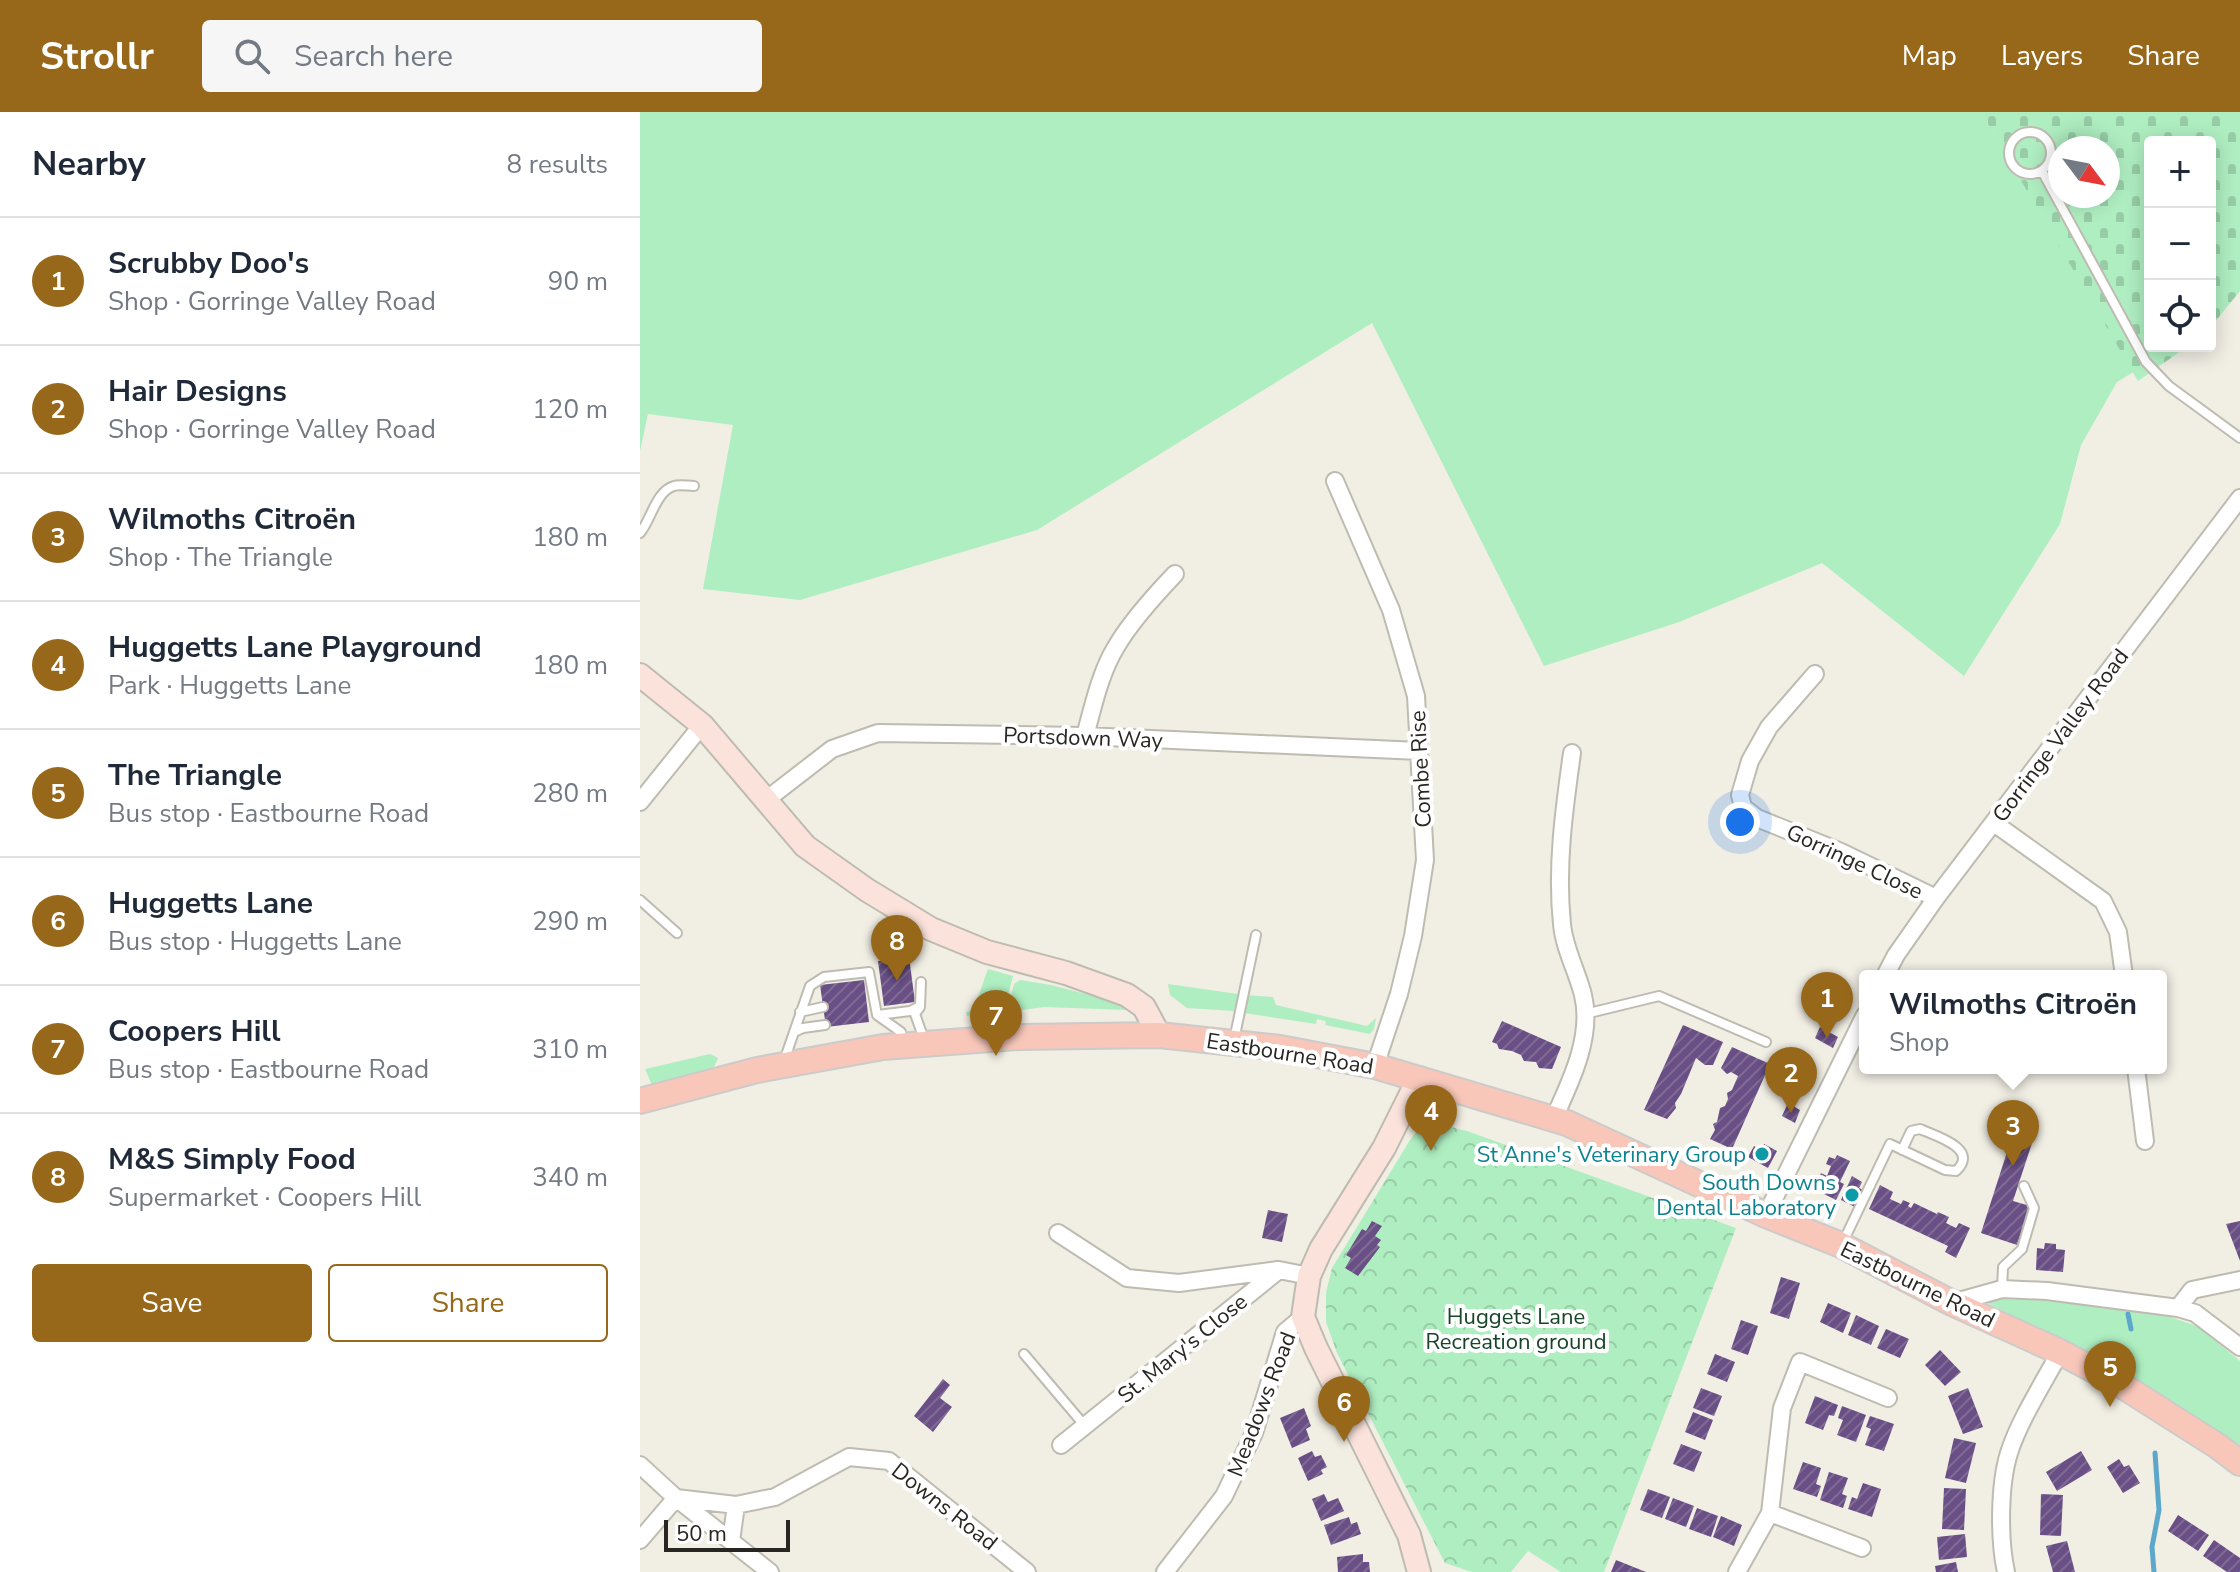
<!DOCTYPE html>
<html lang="en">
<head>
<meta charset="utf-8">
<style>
  :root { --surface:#fff; --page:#f6f6f7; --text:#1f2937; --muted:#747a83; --line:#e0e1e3; --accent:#976819 }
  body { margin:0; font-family:"Nunito Sans",sans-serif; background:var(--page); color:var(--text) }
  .controls { position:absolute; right:24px; top:24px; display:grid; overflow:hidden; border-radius:8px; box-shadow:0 4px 20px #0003 }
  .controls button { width:72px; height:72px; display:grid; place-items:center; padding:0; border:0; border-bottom:2px solid var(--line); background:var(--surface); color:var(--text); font:40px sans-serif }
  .compass { position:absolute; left:1408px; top:24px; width:72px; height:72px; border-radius:50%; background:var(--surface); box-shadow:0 4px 20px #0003; rotate:122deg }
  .scale { position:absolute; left:24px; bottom:20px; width:126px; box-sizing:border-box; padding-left:8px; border:4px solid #272622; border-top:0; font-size:22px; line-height:28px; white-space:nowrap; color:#272622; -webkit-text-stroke:6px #fff; paint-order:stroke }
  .you { position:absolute; left:1100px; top:710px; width:28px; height:28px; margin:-20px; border:6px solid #fff; border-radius:50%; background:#1a73e8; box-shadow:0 0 0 12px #1a73e833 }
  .badge { display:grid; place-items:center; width:52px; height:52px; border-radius:50%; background:var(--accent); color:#fff; font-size:26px; font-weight:700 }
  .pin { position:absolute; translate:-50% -66px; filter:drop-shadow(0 2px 4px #0008) }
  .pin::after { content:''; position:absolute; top:42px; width:28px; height:24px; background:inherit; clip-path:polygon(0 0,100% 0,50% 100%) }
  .popup { position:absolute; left:1219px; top:858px; width:308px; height:104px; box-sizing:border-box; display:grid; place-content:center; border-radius:8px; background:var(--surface); filter:drop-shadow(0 2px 6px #0005); font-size:26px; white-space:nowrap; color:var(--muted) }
  .popup b { font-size:30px; color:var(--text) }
  .popup::after { content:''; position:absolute; left:50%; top:100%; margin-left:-16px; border:16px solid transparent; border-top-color:var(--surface) }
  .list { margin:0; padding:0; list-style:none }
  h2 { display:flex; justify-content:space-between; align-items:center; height:104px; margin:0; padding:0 32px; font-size:34px }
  h2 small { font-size:26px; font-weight:400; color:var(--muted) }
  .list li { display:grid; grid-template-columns:52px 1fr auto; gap:24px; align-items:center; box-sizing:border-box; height:128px; padding:0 32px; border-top:2px solid var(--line) }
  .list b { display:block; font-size:30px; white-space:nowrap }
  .list p { margin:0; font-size:26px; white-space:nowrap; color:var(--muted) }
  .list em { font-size:26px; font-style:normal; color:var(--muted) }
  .actions { display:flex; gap:16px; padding:24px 32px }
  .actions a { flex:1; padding:18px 0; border:2px solid var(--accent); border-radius:8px; text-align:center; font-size:28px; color:var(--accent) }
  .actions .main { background:var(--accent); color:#fff }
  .icon { flex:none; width:44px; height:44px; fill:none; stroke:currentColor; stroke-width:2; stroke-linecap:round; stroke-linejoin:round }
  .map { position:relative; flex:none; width:1600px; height:1460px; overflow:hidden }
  header { display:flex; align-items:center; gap:48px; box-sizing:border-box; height:112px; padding:0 40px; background:var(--accent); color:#fff }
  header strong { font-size:38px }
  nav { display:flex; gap:44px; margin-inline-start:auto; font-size:28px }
  .search { width:560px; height:72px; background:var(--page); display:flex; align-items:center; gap:20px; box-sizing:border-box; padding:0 28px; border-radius:8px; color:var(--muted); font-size:30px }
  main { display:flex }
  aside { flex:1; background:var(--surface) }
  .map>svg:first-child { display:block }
</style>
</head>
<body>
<header>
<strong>Strollr</strong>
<div class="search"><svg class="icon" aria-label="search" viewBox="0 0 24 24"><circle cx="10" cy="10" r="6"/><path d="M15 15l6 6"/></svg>Search here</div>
<nav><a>Map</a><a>Layers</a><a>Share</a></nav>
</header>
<main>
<aside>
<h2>Nearby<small>8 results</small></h2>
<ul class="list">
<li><span class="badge">1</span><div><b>Scrubby Doo's</b><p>Shop · Gorringe Valley Road</p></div><em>90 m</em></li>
<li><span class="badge">2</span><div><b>Hair Designs</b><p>Shop · Gorringe Valley Road</p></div><em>120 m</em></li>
<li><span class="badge">3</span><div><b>Wilmoths Citroën</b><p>Shop · The Triangle</p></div><em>180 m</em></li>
<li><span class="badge">4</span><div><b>Huggetts Lane Playground</b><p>Park · Huggetts Lane</p></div><em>180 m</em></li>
<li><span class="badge">5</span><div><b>The Triangle</b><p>Bus stop · Eastbourne Road</p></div><em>280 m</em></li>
<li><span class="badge">6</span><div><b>Huggetts Lane</b><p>Bus stop · Huggetts Lane</p></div><em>290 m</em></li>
<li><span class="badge">7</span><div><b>Coopers Hill</b><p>Bus stop · Eastbourne Road</p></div><em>310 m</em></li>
<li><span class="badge">8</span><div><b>M&amp;S Simply Food</b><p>Supermarket · Coopers Hill</p></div><em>340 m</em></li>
</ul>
<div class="actions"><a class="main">Save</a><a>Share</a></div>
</aside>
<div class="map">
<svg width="1600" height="1460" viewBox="0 0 1600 1460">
  <defs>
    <pattern id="cemetery-stones" width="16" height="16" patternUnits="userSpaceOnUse" patternTransform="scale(2)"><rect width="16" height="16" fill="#afeec1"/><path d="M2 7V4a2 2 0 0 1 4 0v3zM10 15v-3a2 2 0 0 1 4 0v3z" fill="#97cca6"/></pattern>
    <pattern id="park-crowns" width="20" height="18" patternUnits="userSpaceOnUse" patternTransform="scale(2)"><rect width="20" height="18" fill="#afeec1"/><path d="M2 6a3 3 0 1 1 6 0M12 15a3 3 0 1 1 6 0" fill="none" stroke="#97cca6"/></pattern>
    <pattern id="building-hatch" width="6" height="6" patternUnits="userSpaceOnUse" patternTransform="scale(2)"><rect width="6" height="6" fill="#6a4f86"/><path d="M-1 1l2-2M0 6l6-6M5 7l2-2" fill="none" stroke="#7f6b94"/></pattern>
  </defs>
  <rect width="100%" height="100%" fill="#f1eee4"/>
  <path fill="#afeec1" d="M 0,0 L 1341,0 L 1495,259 L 1477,270 L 1441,333 L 1420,412 L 1324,564 L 1182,451 L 1039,510 L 904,554 L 732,211 L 397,418 L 160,488 L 63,477 L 93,313 L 8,302 L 0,339 Z
    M 348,857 L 373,864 L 364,899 L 327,904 L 326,900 L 333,899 Z
    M 380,868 L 411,873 L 481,891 L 487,898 L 404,895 L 367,900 L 374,872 Z
    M 528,872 L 598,882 L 594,899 L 547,896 L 530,883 Z
    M 606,883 L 633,885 L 636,893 L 727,914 L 736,906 L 734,917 L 730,922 L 685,913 L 686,909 L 677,907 L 676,912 L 604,901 Z
    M 70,942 L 78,946 L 74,955 L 12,973 L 5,957 Z
    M 1357,1187 L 1408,1188 L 1519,1201 L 1559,1215 L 1600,1249 L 1600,1336 L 1484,1259 L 1349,1192 L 1351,1188 Z"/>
  <path fill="url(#cemetery-stones)" fill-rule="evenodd" d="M 1341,0 L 1600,0 L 1600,179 L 1570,216 L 1570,30 L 1510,30 L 1510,234 L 1548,234 L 1498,269 ZM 1420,36 L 1468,36 L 1468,84 L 1420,84 Z"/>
  <path fill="url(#park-crowns)" d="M 781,1014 L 807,1014 L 827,1019 L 1096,1116 L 964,1460 L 921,1460 L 888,1439 L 871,1460 L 832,1460 L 805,1451 L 697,1241 L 686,1210 L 686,1181 L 692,1156 L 770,1028 Z"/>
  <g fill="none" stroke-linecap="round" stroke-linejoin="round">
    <path stroke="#5da7ca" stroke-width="5" d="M 1488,1202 L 1491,1217
      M 1514,1460 L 1512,1435 L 1519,1398 L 1515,1341"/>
  </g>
  <path fill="url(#building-hatch)" d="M 269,845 L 275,890 L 244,894 L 238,849 Z
    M 224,868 L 229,910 L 186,915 L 180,873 Z
    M 862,909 L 921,935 L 912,957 L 899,956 L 896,950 L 884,949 L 881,943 L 872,939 L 859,937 L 857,932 L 852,930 Z
    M 1043,913 L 1083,930 L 1073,953 L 1065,953 L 1056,946 L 1041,982 L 1035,991 L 1036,996 L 1027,1007 L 1004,998 Z
    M 1180,915 L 1198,925 L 1193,936 L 1175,926 Z
    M 1092,935 L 1130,952 L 1092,1037 L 1070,1027 L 1075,1018 L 1073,1012 L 1077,1010 L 1080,996 L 1085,994 L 1088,987 L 1087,981 L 1092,978 L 1098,964 L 1091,960 L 1087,962 L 1081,956 Z
    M 1148,991 L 1160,998 L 1155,1011 L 1142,1004 Z
    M 1376,1012 L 1396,1019 L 1373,1089 L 1390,1094 L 1377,1133 L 1341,1121 Z
    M 1124,1032 L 1137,1039 L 1128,1056 L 1108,1045 L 1114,1034 L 1121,1038 Z
    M 1197,1043 L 1210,1049 L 1200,1070 L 1204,1072 L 1196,1088 L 1174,1077 L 1181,1061 L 1187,1064 L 1191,1054 L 1186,1052 L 1189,1045 L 1195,1047 Z
    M 1212,1064 L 1222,1070 L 1219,1076 L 1223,1078 L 1215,1095 L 1201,1088 Z
    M 1240,1073 L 1253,1080 L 1250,1087 L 1261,1092 L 1263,1088 L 1270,1091 L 1268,1094 L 1271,1096 L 1274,1091 L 1297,1102 L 1298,1100 L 1309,1105 L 1306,1111 L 1316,1116 L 1319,1111 L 1330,1116 L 1316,1146 L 1305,1140 L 1308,1134 L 1229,1097 Z
    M 628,1098 L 648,1102 L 642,1130 L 622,1126 Z
    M 732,1109 L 742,1114 L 735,1124 L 741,1128 L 737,1133 L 740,1135 L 718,1164 L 705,1156 L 711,1146 L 706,1143 L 722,1117 L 726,1119 Z
    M 1600,1109 L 1600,1149 L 1586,1112 Z
    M 1405,1131 L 1416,1132 L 1416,1137 L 1425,1138 L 1423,1160 L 1396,1158 L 1397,1136 L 1404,1137 Z
    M 1141,1165 L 1160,1171 L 1149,1207 L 1130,1201 Z
    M 1188,1191 L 1211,1201 L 1203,1221 L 1180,1210 Z
    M 1216,1203 L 1239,1214 L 1231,1233 L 1208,1223 Z
    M 1101,1208 L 1118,1214 L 1108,1243 L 1091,1237 Z
    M 1246,1217 L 1269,1227 L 1260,1246 L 1237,1236 Z
    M 1300,1238 L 1321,1260 L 1305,1274 L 1285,1253 Z
    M 1075,1242 L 1095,1250 L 1087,1270 L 1067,1262 Z
    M 303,1267 L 310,1273 L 300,1286 L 312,1295 L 293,1320 L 274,1304 Z
    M 1061,1276 L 1082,1284 L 1074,1304 L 1053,1296 Z
    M 1328,1276 L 1343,1315 L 1323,1322 L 1308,1284 Z
    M 1175,1284 L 1198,1293 L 1194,1304 L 1189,1303 L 1183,1318 L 1165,1311 Z
    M 1202,1294 L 1226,1303 L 1216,1330 L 1197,1323 L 1203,1308 L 1198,1306 Z
    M 664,1296 L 671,1314 L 666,1317 L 670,1328 L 652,1336 L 640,1306 Z
    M 1053,1300 L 1073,1308 L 1065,1328 L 1045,1320 Z
    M 1230,1304 L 1254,1312 L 1244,1339 L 1225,1333 L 1231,1317 L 1226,1315 Z
    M 1314,1326 L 1336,1331 L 1326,1371 L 1305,1366 Z
    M 1041,1332 L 1062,1340 L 1054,1360 L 1033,1352 Z
    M 672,1339 L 675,1345 L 681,1343 L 687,1355 L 681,1358 L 683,1362 L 668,1369 L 658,1346 Z
    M 1441,1339 L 1452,1358 L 1417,1379 L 1406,1360 Z
    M 1479,1347 L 1484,1355 L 1489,1353 L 1500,1371 L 1483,1381 L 1467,1355 Z
    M 1163,1350 L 1181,1356 L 1176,1372 L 1181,1374 L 1177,1385 L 1153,1377 Z
    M 1189,1360 L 1208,1366 L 1202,1382 L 1207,1384 L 1203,1396 L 1180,1388 Z
    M 1223,1371 L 1241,1377 L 1232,1405 L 1208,1397 L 1212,1385 L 1217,1387 Z
    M 1304,1376 L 1326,1377 L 1324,1418 L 1302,1417 Z
    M 1008,1377 L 1030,1385 L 1022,1406 L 1000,1398 Z
    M 684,1382 L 688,1390 L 698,1386 L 704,1399 L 681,1409 L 672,1387 Z
    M 1401,1382 L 1423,1383 L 1421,1424 L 1400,1423 Z
    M 1033,1386 L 1054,1394 L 1046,1415 L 1025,1407 Z
    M 1057,1396 L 1078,1404 L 1071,1425 L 1049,1417 Z
    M 1538,1403 L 1569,1423 L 1558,1439 L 1528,1419 Z
    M 1081,1404 L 1102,1413 L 1094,1434 L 1073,1425 Z
    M 709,1405 L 711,1412 L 717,1410 L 721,1422 L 691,1433 L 684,1413 Z
    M 1325,1422 L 1327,1445 L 1299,1448 L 1297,1425 Z
    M 1574,1428 L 1600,1446 L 1600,1460 L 1587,1460 L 1563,1444 Z
    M 1427,1429 L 1435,1460 L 1413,1460 L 1406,1434 Z
    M 723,1442 L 723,1450 L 729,1450 L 730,1460 L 698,1460 L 697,1445 Z
    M 976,1448 L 1006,1460 L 971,1460 Z
    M 1316,1450 L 1318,1460 L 1296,1460 L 1295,1454 Z"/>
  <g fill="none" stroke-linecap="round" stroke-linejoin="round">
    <defs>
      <path id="lane" d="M1369 41a21 21 0 1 1 42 0a21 21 0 1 1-42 0Z
        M 1402,59 L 1506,250 L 1529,274 L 1600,326
        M 0,421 C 11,408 16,379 34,374 C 39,372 48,374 54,374
        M 0,788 L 37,821
        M 280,895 L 275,902 L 285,930
        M 160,900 L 183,895
        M 945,902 L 1019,884 L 1126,930
        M 238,903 L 270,899 L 280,894 L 281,870
        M 154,920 L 163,916 L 185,913
        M 594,928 L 616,823
        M 144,949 L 170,874 L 184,865 L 229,860 L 237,903 L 261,920 L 263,932
        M 1203,1130 L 1250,1032 L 1305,1058 L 1316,1059 C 1340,1037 1296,1024 1280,1017 L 1271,1019 L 1262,1038
        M 1362,1177 L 1363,1155 L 1382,1137 L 1394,1096 L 1384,1074
        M 384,1242 L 445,1314"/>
      <path id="street" d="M 695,369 L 751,498 L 776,584 L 785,748 L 773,824 L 759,882 L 735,954
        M 1175,562 L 1129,615 L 1110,649 L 1100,683 L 1103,695 L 1117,706 L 1201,740 L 1296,786
        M 445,624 C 453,595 460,561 476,535 C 491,509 514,484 535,462
        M 126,688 L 192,637 L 238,621 L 445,624 L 779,639
        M 0,690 L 62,613
        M 1354,711 L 1463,789 L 1478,820 L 1484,864
        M 1245,864 L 1256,843 L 1296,786 L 1600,386
        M 1496,956 L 1505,1029
        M 914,1006 C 931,969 953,924 943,883 C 937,859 924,836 922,812 C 916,755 924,698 932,641
        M 1126,1103 L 1225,903
        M 418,1121 L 487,1166 L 539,1171 L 638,1158
        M 1312,1191 L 1362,1177 L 1407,1179 L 1538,1196 L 1555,1201 L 1600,1235
        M 1538,1196 L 1552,1178 L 1600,1168
        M 421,1333 L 639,1158 L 669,1164
        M 0,1353 L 36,1386 L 96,1393 L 135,1385 L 209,1345 L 249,1349 L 387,1460
        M 1130,1401 L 1222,1436
        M 0,1428 L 36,1386 L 130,1460
        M 91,1429 L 96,1393
        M 525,1460 L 584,1384 L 614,1321 L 645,1220 L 663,1205
        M 1097,1460 L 1130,1401 L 1142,1296 L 1160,1250 L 1248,1286
        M 1366,1460 C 1359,1428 1359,1373 1369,1341 C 1379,1309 1404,1270 1420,1240"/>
      <path id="secondary" d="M 0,563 L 62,613 L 165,734 L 227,778 L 291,817 L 347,840 L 426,861 L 487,883 L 504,895 L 519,923
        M 779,966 L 744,1036 L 681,1137 L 669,1164 L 663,1205 L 676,1236 L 769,1423 L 779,1460"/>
      <path id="primary" d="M 0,989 L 117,958 L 243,935 L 379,925 L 519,923 L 640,936 L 735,954 L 927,1011 L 1126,1103 L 1201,1133 L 1312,1191 L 1420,1240 L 1475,1269 L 1579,1335 L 1600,1351"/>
    </defs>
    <use href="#lane" stroke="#bebbb1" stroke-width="12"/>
    <use href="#street" stroke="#bebbb1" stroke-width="20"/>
    <use href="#secondary" stroke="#bebbb1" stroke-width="26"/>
    <use href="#primary" stroke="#cbcbca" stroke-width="28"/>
    <use href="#lane" stroke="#fff" stroke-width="8"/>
    <use href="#street" stroke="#fff" stroke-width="16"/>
    <use href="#secondary" stroke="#fbe3dc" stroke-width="22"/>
    <use href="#primary" stroke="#f8c7ba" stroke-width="24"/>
  </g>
  <g fill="#0f9aa8" stroke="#fff" stroke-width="3">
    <circle cx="1122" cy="1042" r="8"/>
    <circle cx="1212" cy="1083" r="8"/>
  </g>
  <g text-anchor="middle" stroke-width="8" stroke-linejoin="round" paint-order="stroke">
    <g font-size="22" fill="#272622" stroke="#fff">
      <text transform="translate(1420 623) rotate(-53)" y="8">Gorringe Valley Road</text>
      <text transform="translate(443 625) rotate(2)" y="8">Portsdown Way</text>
      <text transform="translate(780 657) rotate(-93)" y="8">Combe Rise</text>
      <text transform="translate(1215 749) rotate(25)" y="8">Gorringe Close</text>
      <text transform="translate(650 941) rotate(9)" y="8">Eastbourne Road</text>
      <text transform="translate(1278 1172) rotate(26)" y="8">Eastbourne Road</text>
      <text transform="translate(542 1236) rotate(-39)" y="8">St. Mary's Close</text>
      <text transform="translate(621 1292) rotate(-69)" y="8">Meadows Road</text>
      <text transform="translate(305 1394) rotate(38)" y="8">Downs Road</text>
    </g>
    <g font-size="22" fill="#0d838f" stroke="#fff" text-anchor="end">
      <text x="1106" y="1050">St Anne's Veterinary Group</text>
      <text x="1196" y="1078">South Downs<tspan x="1196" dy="25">Dental Laboratory</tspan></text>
    </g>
    <g font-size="22" fill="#164528" stroke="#fff">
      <text x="876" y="1212">Huggets Lane<tspan x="876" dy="25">Recreation ground</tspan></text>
    </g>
  </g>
</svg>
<div class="controls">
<button>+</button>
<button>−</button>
<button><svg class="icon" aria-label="locate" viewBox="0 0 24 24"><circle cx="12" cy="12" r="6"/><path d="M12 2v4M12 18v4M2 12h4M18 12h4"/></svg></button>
</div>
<svg class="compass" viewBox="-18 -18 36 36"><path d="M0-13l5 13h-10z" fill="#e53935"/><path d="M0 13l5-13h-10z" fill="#747a83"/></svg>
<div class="scale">50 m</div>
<div class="you"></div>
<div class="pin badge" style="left:1187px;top:926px">1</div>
<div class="pin badge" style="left:1151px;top:1001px">2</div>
<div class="pin badge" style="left:1373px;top:1054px">3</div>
<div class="popup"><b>Wilmoths Citroën</b>Shop</div>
<div class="pin badge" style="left:791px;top:1039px">4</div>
<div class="pin badge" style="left:1470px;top:1295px">5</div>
<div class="pin badge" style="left:704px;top:1330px">6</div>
<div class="pin badge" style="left:356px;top:944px">7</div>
<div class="pin badge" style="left:257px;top:869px">8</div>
</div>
</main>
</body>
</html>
